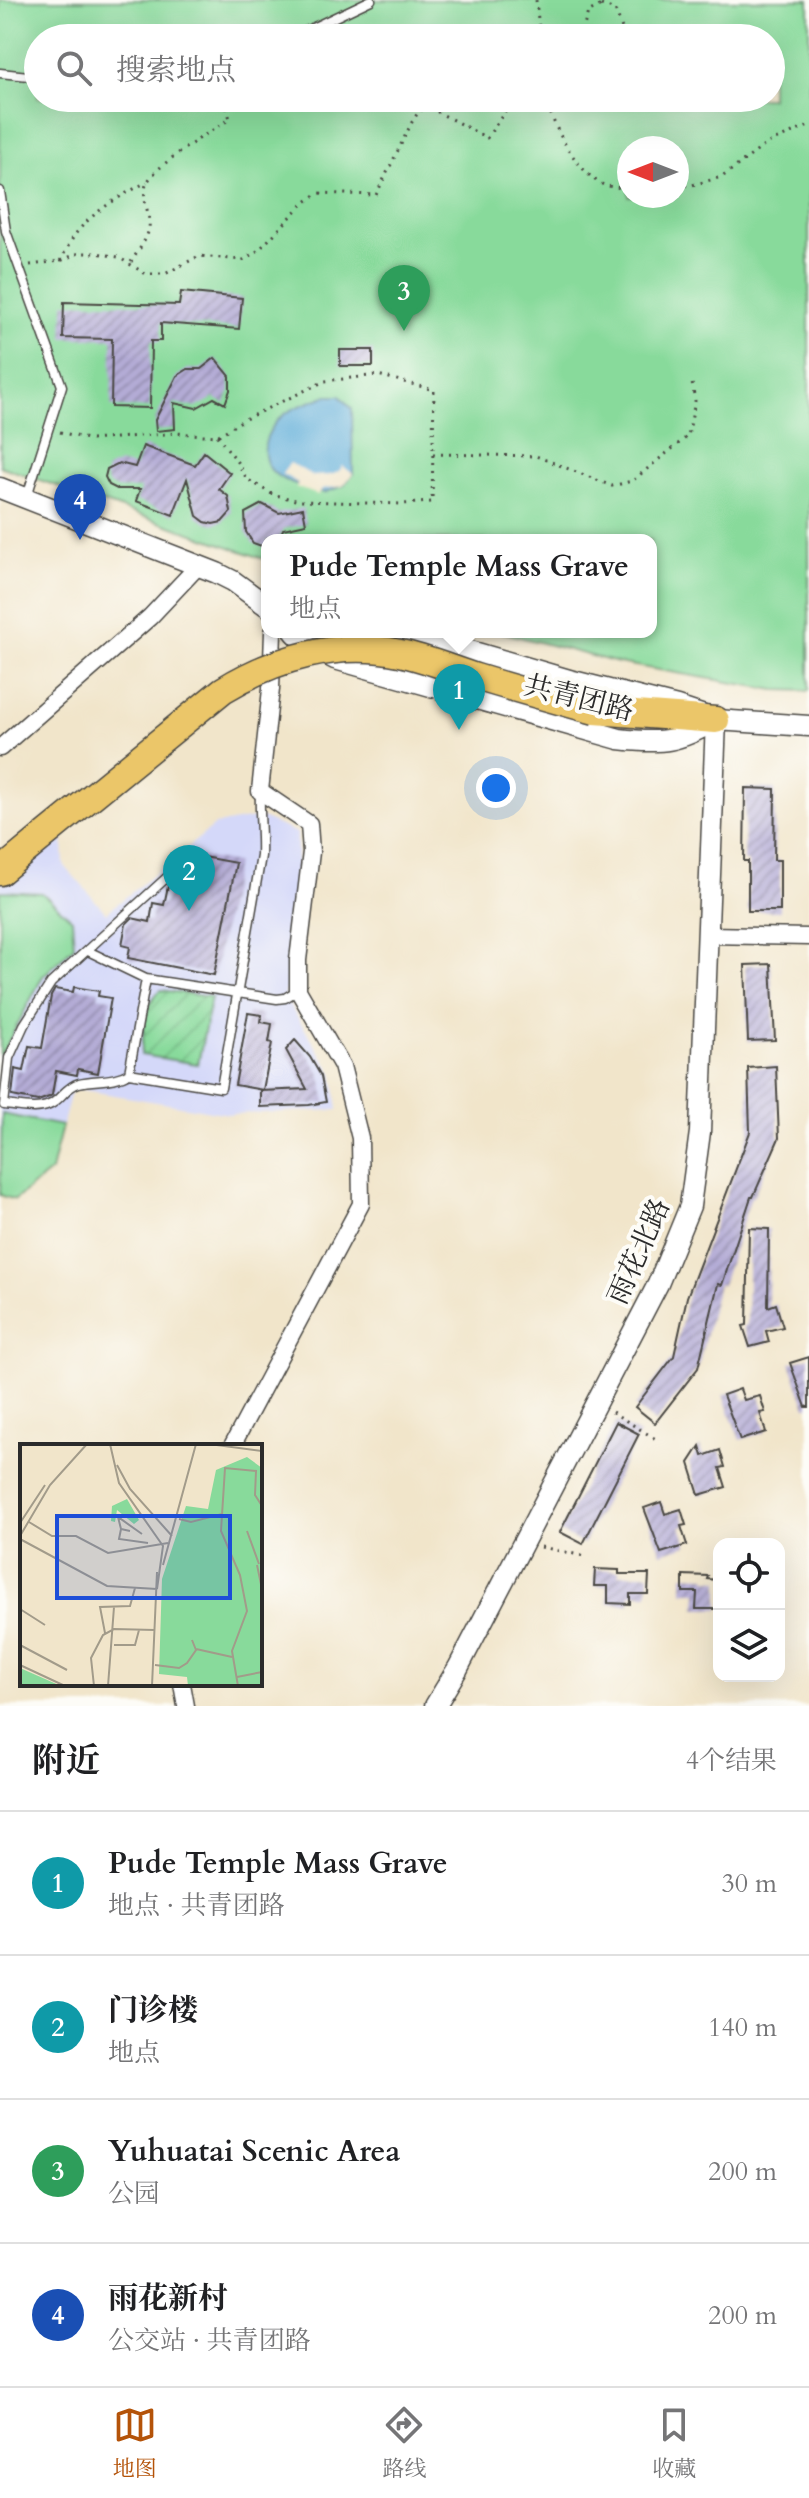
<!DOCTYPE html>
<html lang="zh">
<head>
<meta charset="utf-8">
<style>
  :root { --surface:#fff; --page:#f2f2f2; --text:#202124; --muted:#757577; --line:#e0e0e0; --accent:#b45309 }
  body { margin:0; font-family:Cardo,"Noto Serif SC",serif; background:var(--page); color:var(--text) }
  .controls { position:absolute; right:24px; bottom:24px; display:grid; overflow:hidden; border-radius:16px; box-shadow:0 8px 32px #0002 }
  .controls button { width:72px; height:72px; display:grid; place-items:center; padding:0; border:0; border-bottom:2px solid var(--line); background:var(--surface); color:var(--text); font:40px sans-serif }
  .compass { position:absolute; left:617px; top:136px; width:72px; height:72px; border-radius:50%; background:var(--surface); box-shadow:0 8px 32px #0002; rotate:270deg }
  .you { position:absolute; left:496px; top:788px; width:28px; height:28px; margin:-20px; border:6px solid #fff; border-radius:50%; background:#1a73e8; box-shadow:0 0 0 12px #1a73e833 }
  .badge { display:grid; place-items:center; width:52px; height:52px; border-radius:50%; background:var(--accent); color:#fff; font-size:26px; font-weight:700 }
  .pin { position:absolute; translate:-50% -66px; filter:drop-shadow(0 2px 4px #0008) }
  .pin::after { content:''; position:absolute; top:42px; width:28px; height:24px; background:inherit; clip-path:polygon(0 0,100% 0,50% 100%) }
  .popup { position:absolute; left:261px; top:534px; width:396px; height:104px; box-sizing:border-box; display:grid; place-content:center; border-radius:16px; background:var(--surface); filter:drop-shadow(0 2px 6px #0005); font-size:26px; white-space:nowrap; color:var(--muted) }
  .popup b { font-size:30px; color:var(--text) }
  .popup::after { content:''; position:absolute; left:50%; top:100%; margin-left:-16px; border:16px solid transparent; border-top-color:var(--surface) }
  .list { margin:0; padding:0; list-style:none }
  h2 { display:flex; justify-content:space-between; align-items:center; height:104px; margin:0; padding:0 32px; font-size:34px }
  h2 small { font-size:26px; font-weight:400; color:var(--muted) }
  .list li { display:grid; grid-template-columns:52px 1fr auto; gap:24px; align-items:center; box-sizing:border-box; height:144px; padding:0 32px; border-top:2px solid var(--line) }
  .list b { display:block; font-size:30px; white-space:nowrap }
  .list p { margin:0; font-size:26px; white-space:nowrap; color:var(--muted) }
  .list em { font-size:26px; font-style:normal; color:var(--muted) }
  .icon { flex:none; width:44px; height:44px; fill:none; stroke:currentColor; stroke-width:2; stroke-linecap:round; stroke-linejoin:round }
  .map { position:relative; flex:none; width:809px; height:1706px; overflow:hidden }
  .search { position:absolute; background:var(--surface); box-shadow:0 8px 32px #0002; left:24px; right:24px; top:24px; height:88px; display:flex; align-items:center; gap:20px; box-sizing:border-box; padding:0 28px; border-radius:44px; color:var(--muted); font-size:30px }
  .sheet { height:680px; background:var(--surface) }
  nav { display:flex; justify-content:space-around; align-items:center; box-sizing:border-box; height:112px; border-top:2px solid var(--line); background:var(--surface); font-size:22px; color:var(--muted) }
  nav a { display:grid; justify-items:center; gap:4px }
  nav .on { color:var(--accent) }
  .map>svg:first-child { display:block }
</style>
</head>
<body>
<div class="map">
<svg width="809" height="1706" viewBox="0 0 809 1706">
  <defs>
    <pattern id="garden-furrows" width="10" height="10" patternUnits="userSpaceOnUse" patternTransform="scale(2)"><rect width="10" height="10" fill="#88da9b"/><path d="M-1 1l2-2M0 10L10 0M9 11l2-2" fill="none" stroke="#76bb86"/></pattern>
    <pattern id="building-hatch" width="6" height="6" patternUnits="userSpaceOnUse" patternTransform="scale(2)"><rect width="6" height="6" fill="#b4acd6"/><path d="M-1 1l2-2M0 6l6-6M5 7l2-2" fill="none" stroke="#938cae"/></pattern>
  </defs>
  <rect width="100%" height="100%" fill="#fdfcf7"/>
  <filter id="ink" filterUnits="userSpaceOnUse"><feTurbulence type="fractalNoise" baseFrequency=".0125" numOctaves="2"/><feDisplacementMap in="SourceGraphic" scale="16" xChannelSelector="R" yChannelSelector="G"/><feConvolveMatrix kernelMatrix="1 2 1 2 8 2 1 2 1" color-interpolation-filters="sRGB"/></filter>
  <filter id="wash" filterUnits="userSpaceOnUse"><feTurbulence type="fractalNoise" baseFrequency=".006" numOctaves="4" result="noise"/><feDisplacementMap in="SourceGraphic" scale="32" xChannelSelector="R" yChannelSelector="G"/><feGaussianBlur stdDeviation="1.8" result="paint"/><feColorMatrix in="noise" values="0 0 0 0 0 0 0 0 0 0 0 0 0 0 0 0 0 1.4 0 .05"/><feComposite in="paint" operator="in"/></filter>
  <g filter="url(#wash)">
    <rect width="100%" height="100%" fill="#f1e5ca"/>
    <path fill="#d4d8f9" d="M 259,817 L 297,833 L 297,876 L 285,998 L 333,1073 L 338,1110 L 229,1114 L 72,1088 L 51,1171 L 15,1200 L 0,1195 L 0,885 L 63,837 L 64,865 L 106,913 L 215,825 Z"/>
    <path fill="#88da9b" stroke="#5a8263" stroke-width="2" fill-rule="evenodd" d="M 0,0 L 809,0 L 809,691 L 775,690 L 618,663 L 501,632 L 651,632 L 651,540 L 267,540 L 267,560 L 0,466 ZM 38,38 L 771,38 L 771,98 L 38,98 ZM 629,148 L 677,148 L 677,196 L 629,196 Z
      M 0,891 L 42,893 L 72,919 L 74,946 L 43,976 L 2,1054 L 0,1054 Z
      M 2,1114 L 62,1126 L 51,1171 L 15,1200 L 0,1195 Z"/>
    <path fill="url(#garden-furrows)" stroke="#5a8263" stroke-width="2" d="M 161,990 L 211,997 L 198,1064 L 141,1055 C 144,1034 143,1003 161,990 Z"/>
    <path fill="#5fadd9" stroke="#456c82" stroke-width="2" d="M 326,396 L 340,396 L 352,409 L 353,474 L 343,486 L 324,493 C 311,488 296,485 283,479 C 259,467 260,440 277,421 C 289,408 310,402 326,396 Z"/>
    <path fill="#f1e5ca" d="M 290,463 L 313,476 L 331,475 L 338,472 L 343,466 L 353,474 L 343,486 L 322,489 L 318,495 L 296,487 L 298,483 L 282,474 Z"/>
    <g id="blocks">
      <path fill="url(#building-hatch)" d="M 181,292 L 242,298 L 239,329 L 161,323 L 161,341 L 151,341 L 150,408 L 111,407 L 112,339 L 63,338 L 64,302 L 179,305 Z
        M 340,350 L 373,350 L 373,366 L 340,366 Z
        M 215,358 L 230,376 L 230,390 L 225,404 L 214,398 L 196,408 L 174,403 L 175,429 L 156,431 L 155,420 L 177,376 L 188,369 L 201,369 Z
        M 143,446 L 195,465 L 204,452 L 230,473 L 219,489 L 228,496 L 231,512 L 222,522 L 213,524 L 205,522 L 197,516 L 187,479 L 173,515 L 136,501 L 140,489 L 117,489 L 109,485 L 105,477 L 107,469 L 119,463 L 135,467 Z
        M 262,504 L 279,513 L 303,508 L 306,524 L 283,529 L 279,540 L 267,540 L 267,548 L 253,543 L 246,532 L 245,513 Z
        M 745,788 L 775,789 L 774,860 L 780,860 L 780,911 L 748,911 L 748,861 L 744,861 Z
        M 192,855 L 236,863 L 214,975 L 128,958 L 130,947 L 122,945 L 126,924 L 132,918 L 150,922 L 153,903 L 164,905 L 168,886 L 186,890 Z
        M 771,964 L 775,1040 L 748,1041 L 745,965 Z
        M 74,987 L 99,991 L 98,996 L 111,998 L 98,1073 L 78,1069 L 77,1075 L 56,1071 L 52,1095 L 49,1097 L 38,1101 L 12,1096 L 15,1069 L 24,1071 L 29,1046 L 42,1048 L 51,996 L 55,989 L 73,992 Z
        M 248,1013 L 262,1015 L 261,1022 L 272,1024 L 269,1042 L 272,1043 L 263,1090 L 235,1085 Z
        M 295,1040 L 310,1057 L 321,1076 L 326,1102 L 309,1105 L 260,1107 L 260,1091 L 307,1089 L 286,1050 Z
        M 776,1066 L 779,1138 L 753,1197 L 751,1197 L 722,1285 L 718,1284 L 698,1368 L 655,1423 L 635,1407 L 674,1356 L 687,1297 L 750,1132 L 748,1068 Z
        M 749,1228 L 769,1229 L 768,1307 L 776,1304 L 783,1327 L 766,1331 L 769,1342 L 750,1347 L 743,1326 L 747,1325 Z
        M 809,1357 L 809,1407 L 806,1407 L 790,1363 Z
        M 740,1389 L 744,1400 L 760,1396 L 765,1412 L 760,1413 L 766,1432 L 740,1440 L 723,1395 Z
        M 616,1422 L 639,1434 L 583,1544 L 560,1532 Z
        M 700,1446 L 703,1456 L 720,1450 L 725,1467 L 720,1468 L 726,1487 L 699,1495 L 689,1463 Z
        M 661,1502 L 665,1514 L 681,1509 L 686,1525 L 681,1526 L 687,1545 L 661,1553 L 644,1508 Z
        M 595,1569 L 619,1570 L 619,1574 L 649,1574 L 648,1594 L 630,1594 L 630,1604 L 608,1603 L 608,1586 L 594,1586 Z
        M 683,1575 L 708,1576 L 707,1579 L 719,1580 L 719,1609 L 696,1609 L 697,1592 L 683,1592 Z"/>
    </g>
  </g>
  <g filter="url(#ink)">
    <use href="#blocks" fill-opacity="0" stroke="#494743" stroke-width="2"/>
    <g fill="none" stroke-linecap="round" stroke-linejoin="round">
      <defs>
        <path id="service" d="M 291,38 L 371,0
          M 0,73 L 38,77
          M 0,191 L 6,231 L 62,386 L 27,496
          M 88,951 L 146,979 L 277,999 L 285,998 L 298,990
          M 146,979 L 129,1073 L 221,1088 L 261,856 C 262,835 259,814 260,792
          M 129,1073 C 114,1082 96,1079 79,1083 C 65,1087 60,1101 49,1105 C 37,1111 18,1106 4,1105 L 9,1058 L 24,1025 L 51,983 L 176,869"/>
        <path id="minor" d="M 0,748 L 150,617 L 199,565
          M 708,935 L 809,937
          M 232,1446 L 361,1204 L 360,1138 L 342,1066 L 298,990 L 298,960 L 311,852 L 309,824 L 260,791 L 271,689 L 273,632
          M 182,1684 L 186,1706"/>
        <path id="tertiary" d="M 0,488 L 217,573 L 233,581 L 267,606
          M 295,632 L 309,646 L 335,659 L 619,739 C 663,744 678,742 716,720
          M 405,632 L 573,681 L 677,707 L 716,720 L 809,726
          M 435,1706 L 458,1668 L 658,1284 L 690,1206 L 700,1132 L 716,720"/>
        <path id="primary" d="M 595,711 L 716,720
          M 0,872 L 41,838"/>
      </defs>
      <use href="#service" stroke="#494743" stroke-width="11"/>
      <use href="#minor" stroke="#494743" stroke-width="19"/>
      <use href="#tertiary" stroke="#494743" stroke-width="23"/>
      <use href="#primary" stroke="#494743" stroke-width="29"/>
      <path stroke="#494743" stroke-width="3" stroke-dasharray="2 6" stroke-linecap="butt" d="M 536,0 L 540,38
        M 601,5 L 615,10 L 623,31 L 582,33 L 588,12 Z
        M 417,98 L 415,106 L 419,111
        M 547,98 C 550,124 579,175 604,185 C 611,187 621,188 629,188
        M 430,108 L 487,138 L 514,98
        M 677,186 L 692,185 L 722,177 L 768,143 L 809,126
        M 60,261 C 66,251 71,240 77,232 C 95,210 122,195 147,182
        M 131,262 C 137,252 147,240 149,228 C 151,213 141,201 146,185 C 153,166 211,131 230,119 L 224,98
        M 30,265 L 60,261 L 79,253 L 97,253 L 118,257 L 146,274 L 165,274 L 199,256 L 243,260 L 259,250 L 302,205 L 318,193 L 376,195 L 412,122 L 419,111 L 429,107 L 429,102 L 425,98
        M 60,432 L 91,440 L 177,433 L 217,436 L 243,420 L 325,381 L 378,375 L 434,390 L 432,502 L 403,504 L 299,501 L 272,494 L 247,479 L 234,457 L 217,436
        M 433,454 L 536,456 L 612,486 L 632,481 L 688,436 L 695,401 L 692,383
        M 612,1412 L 659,1441
        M 541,1547 L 584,1556"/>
      <use href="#service" stroke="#fff" stroke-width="8"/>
      <use href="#minor" stroke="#fff" stroke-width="16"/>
      <use href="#tertiary" stroke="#fff" stroke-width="20"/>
      <use href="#primary" stroke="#ebc669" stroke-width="26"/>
      <defs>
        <path id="primary-bridge" d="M 41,838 L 223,690 C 275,658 338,640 400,653 C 425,658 451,669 476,677 C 515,689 555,700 595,711"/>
      </defs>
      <use href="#primary-bridge" stroke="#494743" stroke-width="29" stroke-linecap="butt"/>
      <use href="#primary-bridge" stroke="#ebc669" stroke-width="26"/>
    </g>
  </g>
  <g text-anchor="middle" stroke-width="8" stroke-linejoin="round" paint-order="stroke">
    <g font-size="28" fill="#2b2b2b" stroke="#fdfcf7">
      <text transform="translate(579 697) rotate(14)" y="10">共青团路</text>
      <text transform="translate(638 1251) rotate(-66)" y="10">雨花北路</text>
    </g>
  </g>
  <g transform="translate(20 1444)">
    <rect width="242" height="242" fill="#f1e5ca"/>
    <path d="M 0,224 L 41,242 L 0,242 Z" fill="#88da9b"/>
    <path d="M 227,13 L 242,24 L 242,242 L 168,242 L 167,233 L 139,230 L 142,135 L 166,62 L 188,65 L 196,26 ZM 107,55 L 119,76 L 114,80 L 97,66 L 95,78 L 91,77 L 92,62 Z" fill="#88da9b"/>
    <path fill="none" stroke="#a29b8a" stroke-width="2" d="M 90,0 L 99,39 L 143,102 L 137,145M 189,0 L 242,7M 97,21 L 110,45 L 152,92M 159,75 L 171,78 L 202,70M 9,78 L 32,92 L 56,92 L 88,109 L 148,99M 0,79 L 25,41M 101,85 L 98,73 L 122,90M 110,87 L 101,85 L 99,95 L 128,99M 227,87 L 239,120M 0,92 L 30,41 L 67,0M 0,95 L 87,142 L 137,145M 143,121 L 176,0M 237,121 L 242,145M 0,165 L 25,181M 85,189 L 80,163 L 110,162 L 115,144M 0,201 L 47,226M 94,201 L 115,201 L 119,186M 176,205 L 212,213M 0,221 L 45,242M 135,221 L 159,224 L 167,219 L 176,206 L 172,196M 217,233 L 242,228M 74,242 L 71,214 L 83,191 L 94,185 L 135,186M 88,242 L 94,163M 132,242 L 137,128M 218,242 L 212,207 L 227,167 L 220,131 L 201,87 L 205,24 L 236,27 L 235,51 L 242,62"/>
    <path fill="#1d4ed8" fill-opacity="0.15" stroke="#1d4ed8" stroke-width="4" d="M 37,72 L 210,72 L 210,154 L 37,154 Z"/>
    <rect width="242" height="242" fill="none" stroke="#2b2b2b" stroke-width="4"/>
  </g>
</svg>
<div class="controls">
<button><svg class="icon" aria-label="locate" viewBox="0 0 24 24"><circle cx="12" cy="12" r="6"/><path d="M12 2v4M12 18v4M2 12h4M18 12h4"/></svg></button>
<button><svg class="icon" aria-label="layers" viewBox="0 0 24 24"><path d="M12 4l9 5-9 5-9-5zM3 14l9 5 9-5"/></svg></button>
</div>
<svg class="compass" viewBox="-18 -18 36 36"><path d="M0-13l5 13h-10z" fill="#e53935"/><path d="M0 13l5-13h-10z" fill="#757577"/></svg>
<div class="you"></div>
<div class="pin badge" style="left:459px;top:730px;background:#0f9aa8">1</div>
<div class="popup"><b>Pude Temple Mass Grave</b>地点</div>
<div class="pin badge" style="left:189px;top:911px;background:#0f9aa8">2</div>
<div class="pin badge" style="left:404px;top:331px;background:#2e9e5b">3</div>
<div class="pin badge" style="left:80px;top:540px;background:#1a4fb4">4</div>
<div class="search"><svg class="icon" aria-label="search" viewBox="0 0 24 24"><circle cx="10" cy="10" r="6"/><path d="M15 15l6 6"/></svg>搜索地点</div>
</div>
<section class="sheet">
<h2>附近<small>4个结果</small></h2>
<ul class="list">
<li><span class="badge" style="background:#0f9aa8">1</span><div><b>Pude Temple Mass Grave</b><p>地点 · 共青团路</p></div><em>30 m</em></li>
<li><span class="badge" style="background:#0f9aa8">2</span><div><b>门诊楼</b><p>地点</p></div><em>140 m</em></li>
<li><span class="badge" style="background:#2e9e5b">3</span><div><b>Yuhuatai Scenic Area</b><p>公园</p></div><em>200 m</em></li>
<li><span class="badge" style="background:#1a4fb4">4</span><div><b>雨花新村</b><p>公交站 · 共青团路</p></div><em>200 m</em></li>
</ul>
</section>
<nav>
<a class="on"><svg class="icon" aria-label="map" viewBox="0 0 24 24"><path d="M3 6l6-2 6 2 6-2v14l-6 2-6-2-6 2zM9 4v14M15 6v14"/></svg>地图</a>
<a><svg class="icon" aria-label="directions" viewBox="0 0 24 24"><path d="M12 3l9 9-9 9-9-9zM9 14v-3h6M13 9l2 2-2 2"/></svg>路线</a>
<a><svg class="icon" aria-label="saved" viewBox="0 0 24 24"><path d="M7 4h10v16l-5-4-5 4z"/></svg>收藏</a>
</nav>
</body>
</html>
